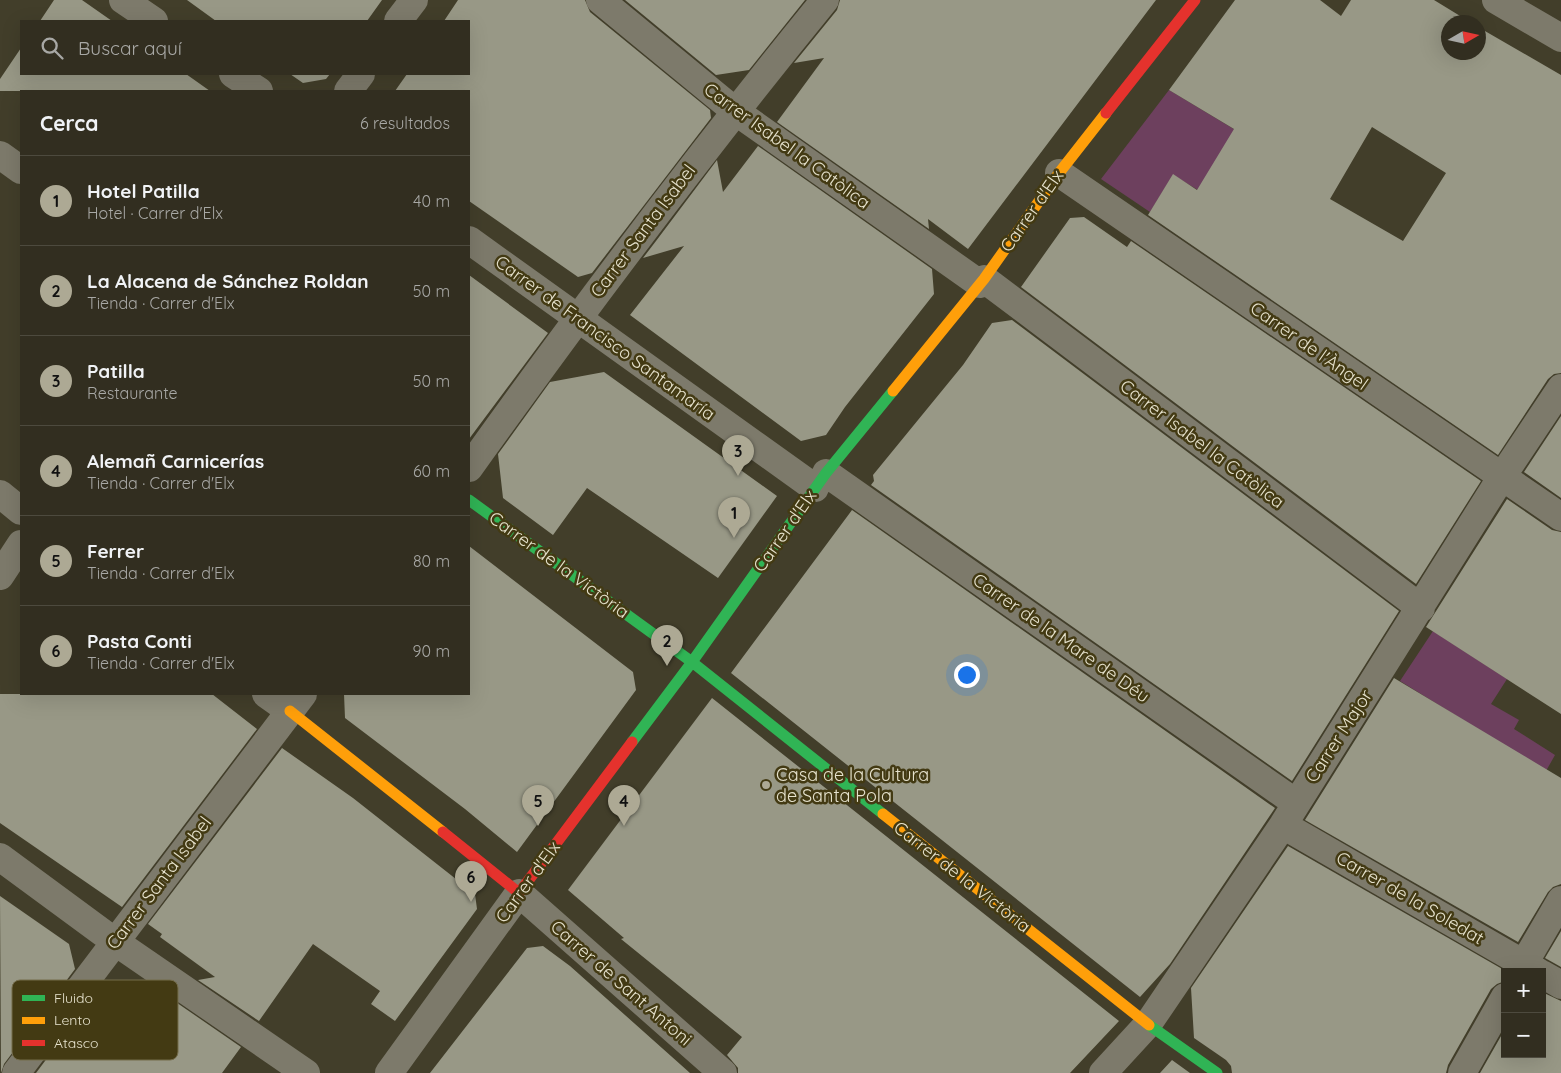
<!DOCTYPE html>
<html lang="es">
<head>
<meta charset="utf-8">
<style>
  :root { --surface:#322e20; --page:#3d3a2d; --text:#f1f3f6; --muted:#a8a8a5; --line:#4d4a3e; --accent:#ada994 }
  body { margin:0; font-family:Quicksand,sans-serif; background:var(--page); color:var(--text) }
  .controls { position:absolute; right:15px; bottom:15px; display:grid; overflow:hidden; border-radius:0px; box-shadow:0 5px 20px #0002 }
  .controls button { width:45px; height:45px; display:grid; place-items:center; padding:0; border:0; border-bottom:1px solid var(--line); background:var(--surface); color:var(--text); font:25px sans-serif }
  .compass { position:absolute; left:1441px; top:15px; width:45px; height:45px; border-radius:50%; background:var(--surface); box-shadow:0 5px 20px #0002; rotate:81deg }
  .you { position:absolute; left:966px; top:674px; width:18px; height:18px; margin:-12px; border:4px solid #fff; border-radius:50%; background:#1a73e8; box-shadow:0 0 0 8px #1a73e833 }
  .badge { display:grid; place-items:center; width:32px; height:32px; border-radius:50%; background:var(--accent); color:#111; font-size:16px; font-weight:700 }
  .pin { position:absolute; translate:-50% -41px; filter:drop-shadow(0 1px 2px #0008) }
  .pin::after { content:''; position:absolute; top:26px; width:18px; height:15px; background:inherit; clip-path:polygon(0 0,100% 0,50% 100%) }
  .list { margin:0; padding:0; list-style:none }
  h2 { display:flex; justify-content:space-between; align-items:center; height:65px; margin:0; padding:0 20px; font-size:21px }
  h2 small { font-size:16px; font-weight:400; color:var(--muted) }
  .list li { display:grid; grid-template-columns:32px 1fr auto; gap:15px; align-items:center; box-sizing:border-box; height:90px; padding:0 20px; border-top:1px solid var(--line) }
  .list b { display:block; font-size:19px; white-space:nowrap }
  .list p { margin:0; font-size:16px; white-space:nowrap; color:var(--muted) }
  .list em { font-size:16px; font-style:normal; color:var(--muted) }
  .icon { flex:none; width:28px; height:28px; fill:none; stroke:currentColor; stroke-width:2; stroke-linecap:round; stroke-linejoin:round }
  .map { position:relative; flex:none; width:1561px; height:1073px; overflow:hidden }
  .search { position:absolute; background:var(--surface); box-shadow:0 5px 20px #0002; left:20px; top:20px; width:450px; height:55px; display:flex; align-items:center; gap:12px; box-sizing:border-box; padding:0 18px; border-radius:0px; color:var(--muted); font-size:19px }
  .panel { position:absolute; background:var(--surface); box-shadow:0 5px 20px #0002; left:20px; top:90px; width:450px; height:605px; border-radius:0px }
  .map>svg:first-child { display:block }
</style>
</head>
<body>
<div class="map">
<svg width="1561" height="1073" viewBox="0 0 1561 1073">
  <rect width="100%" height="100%" fill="#423e2a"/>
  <path fill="#6d405e" d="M 1169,90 L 1237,131 L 1198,190 L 1173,175 L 1150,212 L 1101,179 Z
    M 1433,631 L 1507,679 L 1491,704 L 1519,720 L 1514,729 L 1555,755 L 1546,771 L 1400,681 Z"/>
  <path fill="#989886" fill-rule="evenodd" d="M 54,0 L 82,0 L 112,21 L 40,21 Z
    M 187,0 L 382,0 L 367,21 L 216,21 Z
    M 458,0 L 585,0 L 590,12 L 710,110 L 711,118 L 592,273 L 578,277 L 469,201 L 469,91 L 395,91 L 407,74 L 469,74 L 469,21 L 444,21 Z
    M 625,0 L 805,0 L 749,70 L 716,75 Z
    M 840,0 L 1156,0 L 968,249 L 928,219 L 929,229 L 777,122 L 824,58 L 794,63 L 837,10 Z
    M 1235,0 L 1320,0 L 1341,16 L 1351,0 L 1434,0 L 1470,22 L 1448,22 L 1448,52 L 1478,52 L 1478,27 L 1561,75 L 1561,373 L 1554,374 L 1548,379 L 1498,455 L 1148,215 L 1173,174 L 1197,190 L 1234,129 L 1169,90 ZM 1372,127 L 1446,173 L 1403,241 L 1330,199 Z
    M 21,48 L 21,74 L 186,74 L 210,91 L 0,91 L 0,79 Z
    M 290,74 L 330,74 L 326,79 L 303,83 Z
    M 758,146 L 932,269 L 934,294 L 845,407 L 826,435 L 801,441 L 630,315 L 684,246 L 643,258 L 656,241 L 717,160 L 723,192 Z
    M 1084,217 L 1127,247 L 1131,241 L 1481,481 L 1416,584 L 1021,287 L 1070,218 Z
    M 469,275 L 548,333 L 469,439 Z
    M 1012,320 L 1399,611 L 1292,781 L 871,485 L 874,481 L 873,475 L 963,365 L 992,323 Z
    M 604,372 L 777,496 L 718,578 L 587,488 L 553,535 L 503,498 L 498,454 L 550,382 Z
    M 1561,416 L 1561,498 L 1524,472 Z
    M 1507,499 L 1552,530 L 1561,532 L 1561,714 L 1426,627 Z
    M 852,510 L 1275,808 L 1170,964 L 1140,997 L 731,673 Z
    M 469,546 L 633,672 L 636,690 L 517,852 L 465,809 L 345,718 L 344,694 L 469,694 Z
    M 1394,678 L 1561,778 L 1561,884 L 1553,887 L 1548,892 L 1518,942 L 1305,820 Z
    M 0,694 L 212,694 L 257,729 L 122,907 L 0,823 Z
    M 712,698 L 1119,1021 L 1070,1073 L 738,1073 L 738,1068 L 727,1055 L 742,1037 L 621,939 L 624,938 L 568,890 Z
    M 282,748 L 353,798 L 475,894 L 477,909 L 395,1021 L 371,1004 L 380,991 L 313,944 L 259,1021 L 198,980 L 215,977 L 160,937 L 162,934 L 148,924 Z
    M 1288,846 L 1504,970 L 1505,981 L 1497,984 L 1491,989 L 1448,1065 L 1446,1073 L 1232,1073 L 1231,1066 L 1226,1060 L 1194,1038 L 1191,988 Z
    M 0,896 L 69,944 L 75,969 L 4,1064 L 1,1073 Z
    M 1561,931 L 1561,967 L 1545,958 Z
    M 543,946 L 570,966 L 690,1073 L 430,1073 L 527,948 Z
    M 154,987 L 241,1047 L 222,1073 L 36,1073 L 93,997 Z
    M 1542,992 L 1561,1001 L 1561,1073 L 1480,1073 L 1505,1029 L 1505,1054 L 1542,1054 Z
    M 1172,1060 L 1190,1073 L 1160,1073 Z"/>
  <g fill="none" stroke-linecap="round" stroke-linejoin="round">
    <path stroke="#7d7a6b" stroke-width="28" d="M 123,0 L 154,21
      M 600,0 L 735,111 L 980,284
      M 1496,0 L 1561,38
      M 398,21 L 414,0
      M 233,74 L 259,91
      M 348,91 L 361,74
      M 0,155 L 21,170
      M 1059,173 L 1561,517
      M 469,240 L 815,488
      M 984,279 L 1421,608
      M 469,468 C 583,309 701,152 825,0
      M 826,473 L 1296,803
      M 0,494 L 21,511
      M 0,576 L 21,544
      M 266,694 L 290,711
      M 1283,825 L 1538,972
      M 0,857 L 114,941 L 306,1073
      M 1519,972 L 1561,900
      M 1542,974 L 1561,985
      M 16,1073 L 303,694
      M 389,1073 L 519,893 L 723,1073
      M 1103,1073 L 1148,1024 L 1283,825 L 1501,478 L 1561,388
      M 1462,1073 L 1505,997"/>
    <path stroke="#30b455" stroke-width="11" d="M 469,500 L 692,662 L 883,814
      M 632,742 L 692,662 L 826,473 L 893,391
      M 1149,1025 L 1217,1073"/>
    <path stroke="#ff9f0a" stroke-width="11" d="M 893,391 L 984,279 L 1059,173 L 1106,113
      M 290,711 L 443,832
      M 883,814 L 1149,1025"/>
    <path stroke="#e5322d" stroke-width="11" d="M 1106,113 L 1195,0
      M 443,832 L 519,893 L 632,742"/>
  </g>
  <circle fill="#ada994" stroke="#433a13" stroke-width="2" cx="766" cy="785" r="5"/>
  <g text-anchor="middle" stroke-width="5" stroke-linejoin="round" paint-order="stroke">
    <g font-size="18" fill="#e6e2cd" stroke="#433a13">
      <text transform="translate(787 146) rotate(36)" y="6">Carrer Isabel la Catòlica</text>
      <text transform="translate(1032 211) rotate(-55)" y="6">Carrer d'Elx</text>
      <text transform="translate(643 231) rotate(-53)" y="6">Carrer Santa Isabel</text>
      <text transform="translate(605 338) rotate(36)" y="6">Carrer de Francisco Santamaría</text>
      <text transform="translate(1309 346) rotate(35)" y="6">Carrer de l'Àngel</text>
      <text transform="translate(1202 444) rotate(37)" y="6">Carrer Isabel la Catòlica</text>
      <text transform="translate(785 531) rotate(-55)" y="6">Carrer d'Elx</text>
      <text transform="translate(559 565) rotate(36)" y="6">Carrer de la Victòria</text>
      <text transform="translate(1061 638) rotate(35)" y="6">Carrer de la Mare de Déu</text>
      <text transform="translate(1339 736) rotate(-57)" y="6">Carrer Major</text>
      <text transform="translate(962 877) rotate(38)" y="6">Carrer de la Victòria</text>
      <text transform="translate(528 882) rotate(-54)" y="6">Carrer d'Elx</text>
      <text transform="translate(159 883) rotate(-53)" y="6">Carrer Santa Isabel</text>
      <text transform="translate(1410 898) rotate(30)" y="6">Carrer de la Soledat</text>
      <text transform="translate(621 983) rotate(41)" y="6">Carrer de Sant Antoni</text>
    </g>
    <g font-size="18" fill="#e6e2cd" stroke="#433a13" text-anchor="start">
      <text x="776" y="781">Casa de la Cultura<tspan x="776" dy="21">de Santa Pola</tspan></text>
    </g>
  </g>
  <rect x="12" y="980" width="166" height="80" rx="8" fill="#433a13" stroke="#746c4b" stroke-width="1"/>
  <rect x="22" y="995" width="23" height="6" fill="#30b455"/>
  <rect x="22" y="1017" width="23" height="7" fill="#ff9f0a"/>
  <rect x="22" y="1040" width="23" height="6" fill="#e5322d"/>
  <g font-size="14" fill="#e6e2cd">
    <text x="54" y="1003">Fluido</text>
    <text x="54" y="1025">Lento</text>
    <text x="54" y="1048">Atasco</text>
  </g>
</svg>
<div class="controls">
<button>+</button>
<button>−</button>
</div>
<svg class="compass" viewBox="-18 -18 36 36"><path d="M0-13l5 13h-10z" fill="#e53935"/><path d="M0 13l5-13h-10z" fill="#a8a8a5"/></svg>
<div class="you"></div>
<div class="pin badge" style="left:734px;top:538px">1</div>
<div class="pin badge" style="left:667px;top:666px">2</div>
<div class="pin badge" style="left:738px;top:476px">3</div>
<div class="pin badge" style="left:624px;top:826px">4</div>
<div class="pin badge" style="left:538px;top:826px">5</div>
<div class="pin badge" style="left:471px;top:902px">6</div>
<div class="search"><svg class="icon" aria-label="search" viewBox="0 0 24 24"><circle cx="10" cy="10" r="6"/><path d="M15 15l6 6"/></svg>Buscar aquí</div>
<section class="panel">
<h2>Cerca<small>6 resultados</small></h2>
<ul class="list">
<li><span class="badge">1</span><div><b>Hotel Patilla</b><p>Hotel · Carrer d'Elx</p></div><em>40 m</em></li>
<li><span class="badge">2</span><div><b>La Alacena de Sánchez Roldan</b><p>Tienda · Carrer d'Elx</p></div><em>50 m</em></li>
<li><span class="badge">3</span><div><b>Patilla</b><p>Restaurante</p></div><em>50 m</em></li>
<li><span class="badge">4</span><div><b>Alemañ Carnicerías</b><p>Tienda · Carrer d'Elx</p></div><em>60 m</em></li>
<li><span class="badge">5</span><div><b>Ferrer</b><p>Tienda · Carrer d'Elx</p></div><em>80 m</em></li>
<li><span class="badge">6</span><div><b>Pasta Conti</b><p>Tienda · Carrer d'Elx</p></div><em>90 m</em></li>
</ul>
</section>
</div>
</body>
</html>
